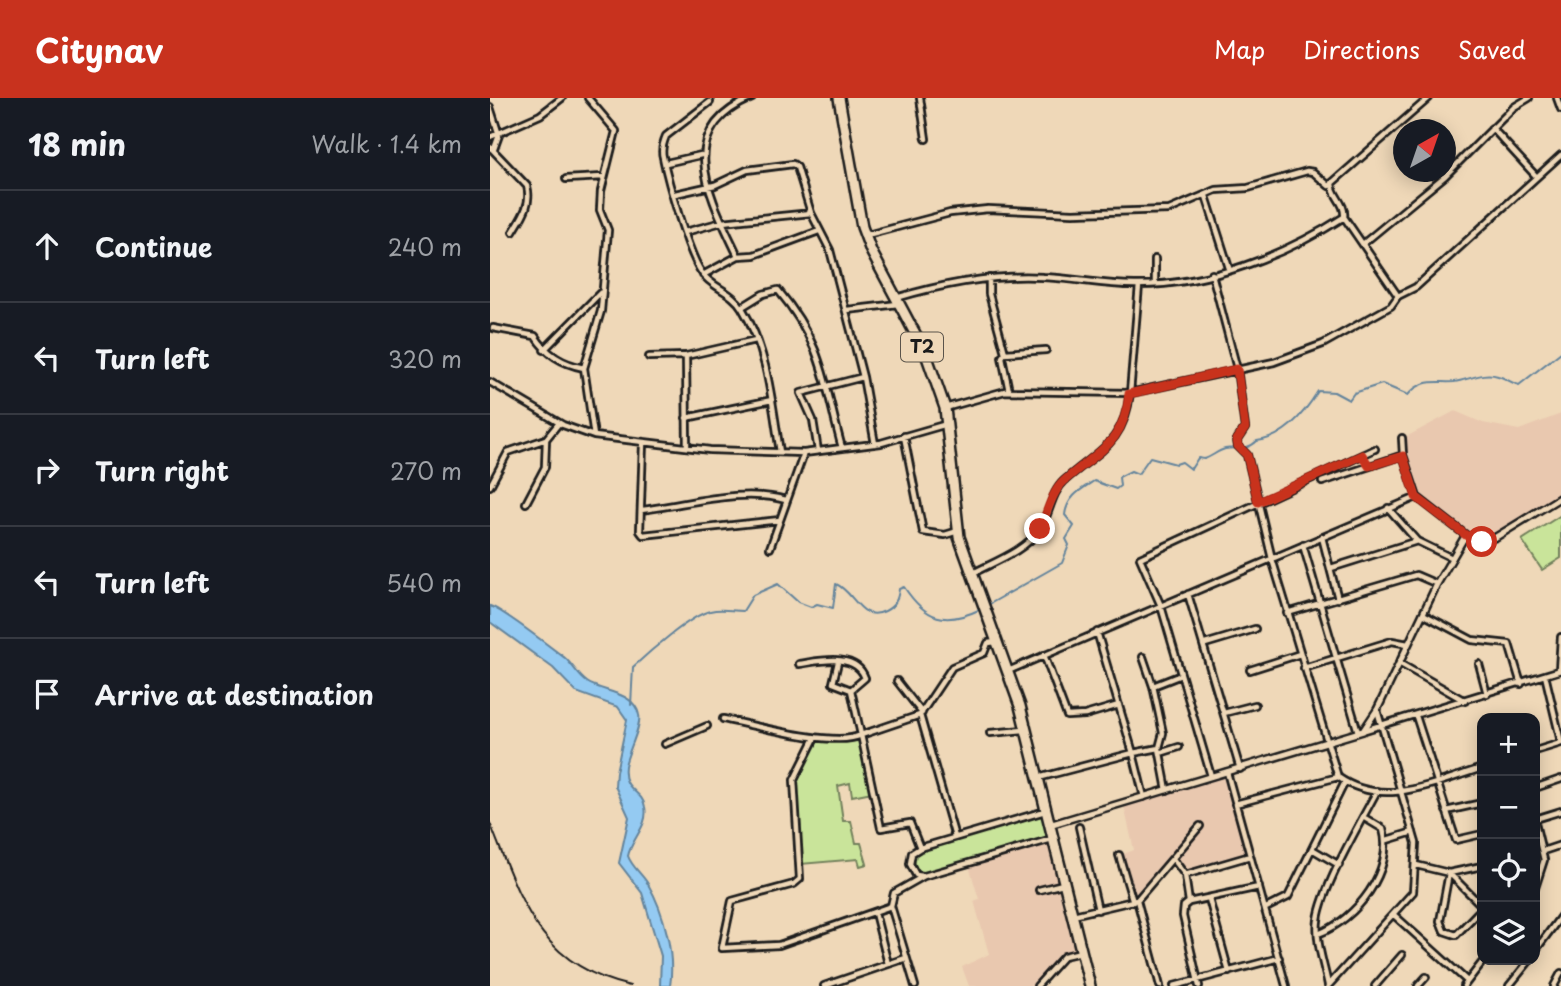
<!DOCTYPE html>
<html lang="en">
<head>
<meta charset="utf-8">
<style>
  :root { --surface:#171b24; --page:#242831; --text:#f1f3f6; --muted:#9ea1a6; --line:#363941; --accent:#c8321e }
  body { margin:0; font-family:"Playpen Sans",sans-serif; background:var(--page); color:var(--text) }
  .controls { position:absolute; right:21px; bottom:21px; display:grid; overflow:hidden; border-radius:14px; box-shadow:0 4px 18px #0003 }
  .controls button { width:63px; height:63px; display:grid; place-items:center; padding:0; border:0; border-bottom:2px solid var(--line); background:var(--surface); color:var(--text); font:35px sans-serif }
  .compass { position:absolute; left:903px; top:21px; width:63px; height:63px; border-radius:50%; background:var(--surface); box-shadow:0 4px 18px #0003; rotate:40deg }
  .stop { position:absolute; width:21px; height:21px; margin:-16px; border:5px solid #c8321e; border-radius:50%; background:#fff }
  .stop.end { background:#c8321e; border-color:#fff; box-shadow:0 2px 7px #0008 }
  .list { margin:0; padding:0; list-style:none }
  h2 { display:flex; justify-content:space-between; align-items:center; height:91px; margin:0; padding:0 28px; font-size:30px }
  h2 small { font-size:23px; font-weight:400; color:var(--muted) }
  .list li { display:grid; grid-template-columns:46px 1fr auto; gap:21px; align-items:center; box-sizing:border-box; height:112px; padding:0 28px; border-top:2px solid var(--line) }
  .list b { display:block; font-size:26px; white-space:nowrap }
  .list em { font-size:23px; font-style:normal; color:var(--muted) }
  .icon { flex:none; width:38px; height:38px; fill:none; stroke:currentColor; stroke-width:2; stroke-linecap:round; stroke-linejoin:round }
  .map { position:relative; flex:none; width:1071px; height:888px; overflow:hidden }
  header { display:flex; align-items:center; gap:42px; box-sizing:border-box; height:98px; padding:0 35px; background:var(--accent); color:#fff }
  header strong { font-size:33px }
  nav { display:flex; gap:38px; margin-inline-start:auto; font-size:24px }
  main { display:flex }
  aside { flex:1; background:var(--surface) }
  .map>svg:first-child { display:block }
</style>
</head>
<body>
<header>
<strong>Citynav</strong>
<nav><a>Map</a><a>Directions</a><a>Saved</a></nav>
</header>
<main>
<aside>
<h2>18 min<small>Walk · 1.4 km</small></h2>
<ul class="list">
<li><svg class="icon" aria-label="ahead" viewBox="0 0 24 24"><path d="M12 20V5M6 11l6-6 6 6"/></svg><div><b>Continue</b></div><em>240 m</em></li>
<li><svg class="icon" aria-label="left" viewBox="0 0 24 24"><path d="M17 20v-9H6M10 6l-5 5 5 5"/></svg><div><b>Turn left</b></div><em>320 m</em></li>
<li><svg class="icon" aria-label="right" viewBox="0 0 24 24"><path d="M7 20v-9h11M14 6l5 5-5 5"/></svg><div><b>Turn right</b></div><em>270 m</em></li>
<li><svg class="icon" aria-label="left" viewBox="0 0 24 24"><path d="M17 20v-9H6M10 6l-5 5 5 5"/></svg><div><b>Turn left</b></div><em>540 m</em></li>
<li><svg class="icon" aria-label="arrive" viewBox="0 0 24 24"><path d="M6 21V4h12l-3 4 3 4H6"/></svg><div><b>Arrive at destination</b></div></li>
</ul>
</aside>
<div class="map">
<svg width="1071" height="888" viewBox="0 0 1071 888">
  <rect width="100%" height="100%" fill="#efd8b8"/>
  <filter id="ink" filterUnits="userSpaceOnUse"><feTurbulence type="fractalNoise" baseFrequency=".0143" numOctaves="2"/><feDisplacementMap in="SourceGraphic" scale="14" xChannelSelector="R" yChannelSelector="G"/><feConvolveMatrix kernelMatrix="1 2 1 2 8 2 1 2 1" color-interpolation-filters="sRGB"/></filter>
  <g filter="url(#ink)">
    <path fill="#e9c8af" d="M 965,313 L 993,325 L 1029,332 L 1071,316 L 1071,396 L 992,441 L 977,436 L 928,398 L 915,357 L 914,340 Z
      M 736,676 L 759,757 L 695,776 L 683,761 L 644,802 L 631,757 L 644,752 L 634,708 Z
      M 560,744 L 588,853 L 573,857 L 545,888 L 479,888 L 472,869 L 499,856 L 484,803 L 489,801 L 479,768 Z"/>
    <path fill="#c9e49a" stroke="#72805b" stroke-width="2" d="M 1071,417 L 1071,460 L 1052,472 L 1032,442 Z
      M 327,641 L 372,643 L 382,694 L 362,698 L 360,685 L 348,688 L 353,723 L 361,723 L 366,745 L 371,745 L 377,766 L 370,768 L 368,761 L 311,766 L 306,683 Z
      M 552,716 L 559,740 L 434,777 L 426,771 L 424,761 L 430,751 Z"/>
    <path fill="#94caf2" stroke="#64849c" stroke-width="2" d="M 0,508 C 13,512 62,550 75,560 C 83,567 88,578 97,584 C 113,595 144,593 149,617 C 152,628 137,655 135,668 C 132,694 152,691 155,709 C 159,728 141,741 138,758 C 142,769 152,776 158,786 C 174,814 185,856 180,888 L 170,888 L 171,858 L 152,795 L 129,765 L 139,719 L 125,688 L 126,674 L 137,622 L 128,609 L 86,594 L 63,570 L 0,524 Z"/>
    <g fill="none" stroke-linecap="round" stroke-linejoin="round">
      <path stroke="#64849c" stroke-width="2" d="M 496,508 L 572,465 L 579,447 L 576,441 L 584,428 L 575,417 C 577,399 590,392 604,383 L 626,391 L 630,388 L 629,379 L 641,373 L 648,376 L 660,359 L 686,366 L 692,364 L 701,371 L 708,360 L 714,361 C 722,359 727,353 735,351 C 747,349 757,353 767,343 C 794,340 814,316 828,293 L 844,294 L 859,302 L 864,295 L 892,286 L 918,297 C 932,280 945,285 964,284 C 979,282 993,273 1008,278 C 1016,280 1020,285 1029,287 L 1071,254
        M 141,607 L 143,569 C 158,555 201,517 220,513 C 232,510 241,513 253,513 L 263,497 L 288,486 L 308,504 L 321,509 L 327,506 L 343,510 L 346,486 C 365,494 370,525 395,513 C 405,508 408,501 409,491 L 414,489 C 436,522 455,528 491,511"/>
      <defs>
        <path id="minor" d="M 98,0 L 126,33 L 111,93 L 110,112 L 118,132 L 111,213 L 94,270 L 104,338
          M 262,0 C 181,33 222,102 248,158 L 264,157 L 329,133
          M 430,0 L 436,41
          M 1067,0 L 1071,11
          M 220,4 L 176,38 C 173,45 171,52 173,59 C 178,84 198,155 212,175 C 222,190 242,193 252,210 C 278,252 282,306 290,354
          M 0,9 L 9,37 L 4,51
          M 1002,30 L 1045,77
          M 0,39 L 50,17 L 72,0
          M 0,49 L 37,88 C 42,106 32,119 23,134
          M 176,65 L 211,57
          M 76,81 L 113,79
          M 185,96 L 225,87 L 257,72 L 303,66 L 307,69 L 321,115 L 340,152 L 373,279 L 385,346
          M 716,98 L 739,170
          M 854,119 L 908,198
          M 195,134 L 232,124 L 321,115
          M 377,137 L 460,115 L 498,111 L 583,115 L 679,112 L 726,92 L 758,90 L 817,73 L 823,74 L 839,88 L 842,86
          M 874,145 L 955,78 L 1024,9 L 1039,0
          M 722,176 L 747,271 L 755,330 L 747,342 L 748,348 L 757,357 L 782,461 L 848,679 C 893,711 946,684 992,670
          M 213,177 L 248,158
          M 499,180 L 499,196 L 515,255 L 512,259 L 519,293
          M 665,186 L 665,161
          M 649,187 L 640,295 L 784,264 L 833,246 L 901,208 L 908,198 L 926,189 L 1071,57
          M 406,200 C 453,186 503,176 553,179 C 585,180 616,188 649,187 C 719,187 795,157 854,119 C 856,105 842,98 842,85 L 939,0
          M 252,209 L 273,196 L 288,192 C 334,247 334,285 352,350
          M 357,212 L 408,206
          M 3,230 L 45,238 C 57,257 73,266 94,270
          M 54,252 L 110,195
          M 515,255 L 556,252
          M 196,258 L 197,349
          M 159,259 L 196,258 L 266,242
          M 0,284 L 73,327 L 104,338 L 220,352 L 314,355 L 391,345 L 457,326
          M 455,310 L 515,293 L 640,295 C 634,347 607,353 574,383 C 561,395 560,416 550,431 C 535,453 506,463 483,475
          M 196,320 L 282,302
          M 414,338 L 433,434 L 455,437 L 468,433
          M 912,340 L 913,357 L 927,399 L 977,438
          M 153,345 L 150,433 L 153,437 L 290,422
          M 328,353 L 323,322 L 311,295 L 373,279
          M 832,384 L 913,357
          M 0,388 L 18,354 L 56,341 L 69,325
          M 36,405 L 55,369 L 56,341
          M 898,410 L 927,443 L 962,460
          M 151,412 C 197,407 250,389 296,402
          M 832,439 L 848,501
          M 813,447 L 868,634
          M 280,450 L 314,355
          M 841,470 L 927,443
          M 698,496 L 750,671
          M 797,515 L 926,477 L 947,486
          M 933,516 L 982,542 L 1019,546 L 1031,586
          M 715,546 L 765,531
          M 554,557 L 577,618 L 595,617 L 629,607
          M 653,559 L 663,588
          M 909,565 L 975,603
          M 309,566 C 330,563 366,554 375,580 L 361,592 L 343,585 L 348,564
          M 989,566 L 997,596
          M 814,570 L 902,543 L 918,546
          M 760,572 L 810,556
          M 1069,572 L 1071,539
          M 518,573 L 927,399
          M 1055,577 L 1071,644
          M 407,583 L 432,615
          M 734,615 L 765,607
          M 430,617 L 465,739
          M 926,618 L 966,742 L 992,736
          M 233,621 C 262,627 347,650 371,637 L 361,592
          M 875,632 L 1071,572
          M 500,635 L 534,632
          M 325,640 L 304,682 L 310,781 L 304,786 L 242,803 L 232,850 L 289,847 L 401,808
          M 175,646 L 217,628
          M 1045,653 L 1071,645
          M 670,655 L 689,649
          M 737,674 L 796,888
          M 721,678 L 671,508 L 650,460 L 885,351
          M 548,680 L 643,655 L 607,534
          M 1045,690 L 1071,681
          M 677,692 L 669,650 L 673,635 L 663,588 L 691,577
          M 654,699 L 643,655 L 669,650
          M 745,706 L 848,679
          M 956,713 L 992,705
          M 1045,721 L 1071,713
          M 1045,725 L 1054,762 L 1045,790
          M 589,729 L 608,812
          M 897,742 L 923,734
          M 430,750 L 420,725 L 391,730 L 371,637 L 430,617 L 462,569 L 494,555 L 498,545 L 506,544
          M 822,751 L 849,767
          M 1053,753 L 1071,747
          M 629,757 L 643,804
          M 684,762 L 695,777 L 699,804 L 694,808 L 693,818 L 709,888
          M 926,767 L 959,775 L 992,768
          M 959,775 L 950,823 L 954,833 L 966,837 L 992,810
          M 960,776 L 992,808
          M 695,777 L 760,758
          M 433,778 L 426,777 L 420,766 L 422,755 L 430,750 L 555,713
          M 549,792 L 573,786
          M 719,801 L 739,874
          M 647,802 L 670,888
          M 699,804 L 769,789
          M 776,810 L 798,799 L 855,684
          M 385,815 L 398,866
          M 583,817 L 647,802 L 710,728
          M 904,817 L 977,883
          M 828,836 C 866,822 905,772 893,731 L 873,719
          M 1045,853 L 1071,818
          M 838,887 C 834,867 825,842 828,822 C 832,790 871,723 887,693
          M 334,888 L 416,860
          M 425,888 L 401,808 L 404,795 L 434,778 L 562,741
          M 547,888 L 574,858 L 591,854
          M 684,888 L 789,860
          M 838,888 L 923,794 L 926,745 L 887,612
          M 885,888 L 912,857
          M 928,888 L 936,879
          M 974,888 L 994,862
          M 1019,888 L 1040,862
          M 1064,888 L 1071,875"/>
        <path id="tertiary" d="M 559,727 L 873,633 L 887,612 L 947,486 L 974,440 L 992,444 L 1006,439 L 1071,399"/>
        <path id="trunk" d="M 349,0 L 372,129 L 381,153 L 436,256 L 455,310 L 469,439 L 530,608 L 600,888"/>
      </defs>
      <use href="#minor" stroke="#1c1c1c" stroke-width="10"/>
      <use href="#tertiary" stroke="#1c1c1c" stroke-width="10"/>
      <use href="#trunk" stroke="#1c1c1c" stroke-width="14"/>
      <use href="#minor" stroke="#efd8b8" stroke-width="4.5"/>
      <use href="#tertiary" stroke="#efd8b8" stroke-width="5"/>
      <use href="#trunk" stroke="#efd8b8" stroke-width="9"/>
      <path stroke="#1c1c1c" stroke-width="2" d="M 0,725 C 31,802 48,867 140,888"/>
    </g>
  </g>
  <g fill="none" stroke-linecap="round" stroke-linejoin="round" filter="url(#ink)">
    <path stroke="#c8321e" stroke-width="9" d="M 550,431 C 557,415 561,395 574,383 C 607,353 634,347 639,296 L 747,271 L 755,330 L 747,342 L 748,348 L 757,357 L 768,404 L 872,357 L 879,368 L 913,358 L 926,399 L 977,438 L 992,444"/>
  </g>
  <g text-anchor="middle" stroke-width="5" stroke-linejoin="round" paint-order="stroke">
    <rect fill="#efd8b8" stroke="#5b544b" stroke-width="2" x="411" y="234.5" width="42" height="29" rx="5"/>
    <g font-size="18" font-weight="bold" fill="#1c1c1c">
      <text x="432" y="255">T2</text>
    </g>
  </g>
</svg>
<div class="controls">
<button>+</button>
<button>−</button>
<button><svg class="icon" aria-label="locate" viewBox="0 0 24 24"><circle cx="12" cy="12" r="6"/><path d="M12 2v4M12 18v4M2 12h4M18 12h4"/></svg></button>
<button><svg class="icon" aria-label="layers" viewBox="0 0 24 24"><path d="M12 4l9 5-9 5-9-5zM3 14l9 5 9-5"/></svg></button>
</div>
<svg class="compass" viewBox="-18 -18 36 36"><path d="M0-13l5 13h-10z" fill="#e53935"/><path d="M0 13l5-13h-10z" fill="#9ea1a6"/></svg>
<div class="stop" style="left:992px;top:444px"></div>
<div class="stop end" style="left:550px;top:431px"></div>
</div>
</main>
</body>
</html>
